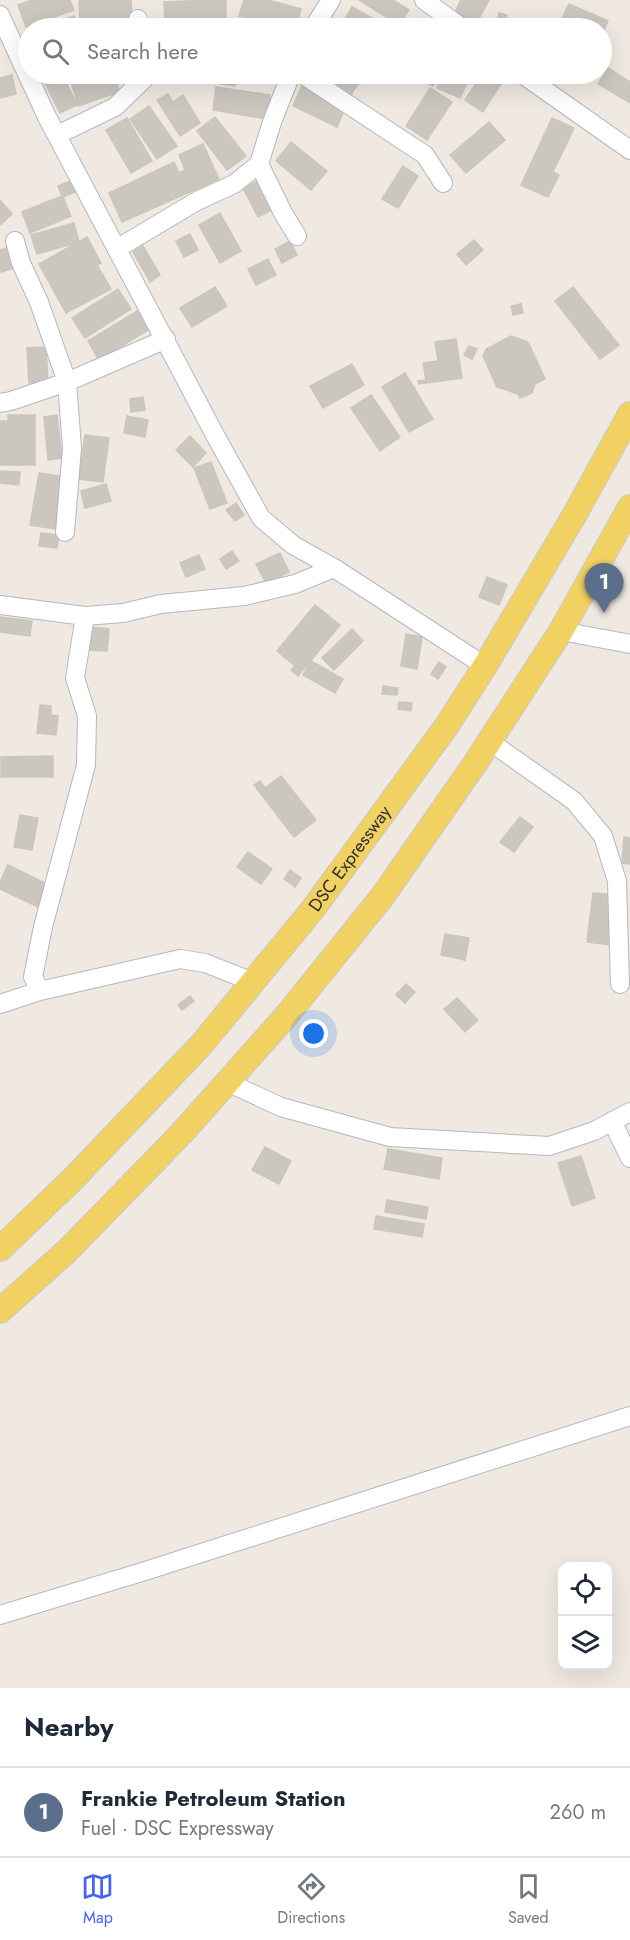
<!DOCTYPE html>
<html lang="en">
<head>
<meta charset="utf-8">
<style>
  :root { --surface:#fff; --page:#f6f6f7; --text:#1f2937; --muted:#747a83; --line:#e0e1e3; --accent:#4264fb }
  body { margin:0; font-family:Jost,sans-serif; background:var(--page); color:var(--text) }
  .controls { position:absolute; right:18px; bottom:18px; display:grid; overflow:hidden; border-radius:12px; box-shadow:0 6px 24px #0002 }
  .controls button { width:54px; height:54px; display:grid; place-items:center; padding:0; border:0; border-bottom:2px solid var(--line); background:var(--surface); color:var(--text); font:30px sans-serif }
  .you { position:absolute; left:314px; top:1034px; width:21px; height:21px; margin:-15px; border:4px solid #fff; border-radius:50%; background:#1a73e8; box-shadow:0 0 0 9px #1a73e833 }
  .badge { display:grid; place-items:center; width:39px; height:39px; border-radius:50%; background:var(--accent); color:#fff; font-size:20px; font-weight:700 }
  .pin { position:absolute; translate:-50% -50px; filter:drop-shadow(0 2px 3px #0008) }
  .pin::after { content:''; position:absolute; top:32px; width:21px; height:18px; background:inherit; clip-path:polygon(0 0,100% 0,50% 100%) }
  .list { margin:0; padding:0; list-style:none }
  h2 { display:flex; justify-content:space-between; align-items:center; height:78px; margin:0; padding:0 24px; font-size:26px }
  h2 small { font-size:20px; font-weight:400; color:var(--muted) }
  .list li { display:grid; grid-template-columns:39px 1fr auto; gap:18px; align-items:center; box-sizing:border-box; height:90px; padding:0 24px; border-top:2px solid var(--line) }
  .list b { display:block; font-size:22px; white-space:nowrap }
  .list p { margin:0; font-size:20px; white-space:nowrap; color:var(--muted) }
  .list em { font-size:20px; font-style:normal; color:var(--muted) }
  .icon { flex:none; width:33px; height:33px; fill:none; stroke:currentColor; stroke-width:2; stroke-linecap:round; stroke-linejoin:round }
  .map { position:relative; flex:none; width:630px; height:1688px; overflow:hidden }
  .search { position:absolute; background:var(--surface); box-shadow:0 6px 24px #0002; left:18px; right:18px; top:18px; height:66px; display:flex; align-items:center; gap:15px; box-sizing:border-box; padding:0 21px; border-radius:33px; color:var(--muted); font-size:22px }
  .sheet { height:168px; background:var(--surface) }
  nav { display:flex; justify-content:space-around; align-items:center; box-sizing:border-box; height:84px; border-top:2px solid var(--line); background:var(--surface); font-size:16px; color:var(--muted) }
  nav a { display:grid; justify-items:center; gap:3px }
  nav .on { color:var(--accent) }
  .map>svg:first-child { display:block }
</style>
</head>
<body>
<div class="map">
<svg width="630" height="1688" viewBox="0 0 630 1688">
  <rect width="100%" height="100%" fill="#efe9e1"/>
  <path fill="#cbc7bf" stroke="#cbc5ba" stroke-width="1.5" d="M 32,0 L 70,0 L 74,10 L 26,27 L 18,5 Z
    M 79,0 L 131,0 L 132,20 L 80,22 Z
    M 209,0 L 226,0 L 226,21 L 165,21 L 164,2 Z
    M 244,0 L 268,0 L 301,9 L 296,28 L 287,28 L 239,16 Z
    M 359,0 L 393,0 L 409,10 L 399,25 Z
    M 461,0 L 489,0 L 476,24 L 455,12 Z
    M 569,4 L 608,21 L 602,35 L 602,28 L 567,28 L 559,25 Z
    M 352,7 L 390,28 L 346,28 L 341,26 Z
    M 499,13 L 507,15 L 503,28 L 487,28 L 489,21 L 497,23 Z
    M 74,16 L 78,28 L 41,28 Z
    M 433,18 L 453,28 L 427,28 Z
    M 608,68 L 630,82 L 630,103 L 598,84 Z
    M 55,74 L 62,74 L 77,105 L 60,113 L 43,79 Z
    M 69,74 L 137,74 L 138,77 L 117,82 L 119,92 L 78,106 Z
    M 217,74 L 238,74 L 235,86 L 215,83 Z
    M 316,74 L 358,74 L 363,76 L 350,96 Z
    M 410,74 L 440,74 L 433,86 Z
    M 444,74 L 471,74 L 460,98 L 437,88 Z
    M 482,74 L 502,74 L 506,76 L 483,112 L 465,100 Z
    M 12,75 L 16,94 L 0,98 L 0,78 Z
    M 302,86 L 346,106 L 337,127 L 293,106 Z
    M 216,87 L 270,95 L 267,119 L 213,110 Z
    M 430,88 L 452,102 L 427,140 L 406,126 Z
    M 168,94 L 173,102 L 183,95 L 200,123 L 180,136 L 157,100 Z
    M 149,106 L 177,146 L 157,159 L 130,119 Z
    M 215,117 L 246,156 L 227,170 L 197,131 Z
    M 127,118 L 152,161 L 131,173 L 106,130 Z
    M 552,118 L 574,128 L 553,172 L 559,175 L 548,197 L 521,185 Z
    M 489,122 L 505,140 L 466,173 L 450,155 Z
    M 291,142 L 327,171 L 311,190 L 276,161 Z
    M 203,144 L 219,179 L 122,222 L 109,193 L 174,162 L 179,173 L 185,170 L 179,155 Z
    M 403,166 L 418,176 L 398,208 L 382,199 Z
    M 262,179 L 276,208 L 258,217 L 243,188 Z
    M 71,181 L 75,192 L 63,197 L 71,216 L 30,233 L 22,212 L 62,196 L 58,186 Z
    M 0,200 L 12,214 L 0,225 Z
    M 220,213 L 241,251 L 220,263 L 199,225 Z
    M 74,223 L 79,242 L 37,254 L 31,235 Z
    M 190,234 L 198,250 L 184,257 L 176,241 Z
    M 87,237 L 101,263 L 97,265 L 111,289 L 66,313 L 39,264 Z
    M 474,240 L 483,250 L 466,265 L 457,254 Z
    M 290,241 L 297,255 L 282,263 L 275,249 Z
    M 12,246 L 18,267 L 1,272 L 0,250 Z
    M 143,246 L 160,275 L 150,282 L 133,252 Z
    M 268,259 L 276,275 L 256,285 L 248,269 Z
    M 215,287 L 227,306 L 192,327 L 180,308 Z
    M 573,287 L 619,345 L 600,359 L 555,301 Z
    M 118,289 L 131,309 L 85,338 L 72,318 Z
    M 521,304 L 523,313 L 513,315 L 511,306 Z
    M 137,311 L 148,330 L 99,360 L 88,341 Z
    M 511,336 L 528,342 L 545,379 L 535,384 L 532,393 L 520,398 L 518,394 L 497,387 L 483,356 L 486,349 Z
    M 456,339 L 462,378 L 419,384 L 418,381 L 426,380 L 423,363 L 438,361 L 435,342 Z
    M 469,346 L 477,349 L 472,359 L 464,355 Z
    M 46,347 L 48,382 L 29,383 L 27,348 Z
    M 352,364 L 364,385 L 323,408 L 310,386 Z
    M 405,373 L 433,419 L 409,432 L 382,387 Z
    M 371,395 L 400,437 L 380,451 L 351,408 Z
    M 143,397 L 145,410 L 131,412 L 130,399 Z
    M 8,415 L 35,415 L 35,465 L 0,465 L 0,421 L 8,421 Z
    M 57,415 L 62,458 L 48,460 L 44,417 Z
    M 127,416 L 148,420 L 145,437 L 124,433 Z
    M 85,435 L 109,438 L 103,482 L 79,479 Z
    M 190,436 L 206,453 L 193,467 L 176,450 Z
    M 211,462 L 227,503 L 210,509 L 194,468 Z
    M 0,471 L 20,472 L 19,485 L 0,483 Z
    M 39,473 L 65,477 L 56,529 L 30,525 Z
    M 106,484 L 111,501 L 85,508 L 81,491 Z
    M 236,503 L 244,515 L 235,521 L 226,510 Z
    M 41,533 L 59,535 L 57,548 L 39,546 Z
    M 232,551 L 239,561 L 226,569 L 220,559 Z
    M 280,553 L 289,572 L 266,583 L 256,564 Z
    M 199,555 L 205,569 L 186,577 L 180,563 Z
    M 487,577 L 507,585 L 499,605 L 479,597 Z
    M 315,605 L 340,625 L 298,676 L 291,670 L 295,666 L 277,651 Z
    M 0,617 L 32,621 L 30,636 L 0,632 Z
    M 89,627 L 109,629 L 107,651 L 88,650 Z
    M 352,629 L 363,641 L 334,670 L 322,658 Z
    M 406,634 L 422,637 L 417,669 L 401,666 Z
    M 311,661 L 343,679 L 335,693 L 303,675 Z
    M 439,662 L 446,667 L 438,679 L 431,674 Z
    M 383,686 L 398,688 L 397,695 L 382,694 Z
    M 399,702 L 412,703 L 411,711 L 398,709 Z
    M 40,705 L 51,706 L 51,715 L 58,716 L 56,735 L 37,733 Z
    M 53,756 L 53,777 L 1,777 L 1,757 Z
    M 281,776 L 316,820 L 294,837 L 254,785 L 260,781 L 265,788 Z
    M 20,815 L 38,818 L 32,850 L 14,847 Z
    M 520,817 L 533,827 L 514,852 L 500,842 Z
    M 624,837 L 630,838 L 630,864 L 622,863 Z
    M 248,852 L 272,869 L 261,884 L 237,867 Z
    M 8,865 L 49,885 L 38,907 L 0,889 L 0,882 Z
    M 290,870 L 301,878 L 295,887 L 284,879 Z
    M 593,893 L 617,895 L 612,945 L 587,942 Z
    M 445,934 L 469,938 L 465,960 L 441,955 Z
    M 406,984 L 415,992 L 405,1003 L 396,995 Z
    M 190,996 L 194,1001 L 182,1010 L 178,1005 Z
    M 457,998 L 478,1020 L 465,1032 L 444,1009 Z
    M 265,1147 L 291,1161 L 279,1184 L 252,1170 Z
    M 388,1149 L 442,1158 L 439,1179 L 384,1169 Z
    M 581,1156 L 595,1198 L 572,1206 L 558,1163 Z
    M 387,1200 L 428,1207 L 426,1219 L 385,1212 Z
    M 376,1216 L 424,1224 L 422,1237 L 374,1229 Z"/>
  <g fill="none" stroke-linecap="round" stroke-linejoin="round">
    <defs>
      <path id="minor" d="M 424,0 L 462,28
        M 0,15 L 47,117 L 215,435 L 261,518 L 293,545 L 334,568 L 485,666
        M 138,19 L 139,28
        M 313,28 L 331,0
        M 302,74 L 425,155 L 443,183
        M 522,74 L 630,150
        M 57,135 L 115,107 L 144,79 L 143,74
        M 259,164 L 283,213 L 297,236
        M 15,241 L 21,263 L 39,302 L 67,382 L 72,448 L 65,532
        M 118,248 L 197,201 L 234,184 L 259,164 L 272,122 L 291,74
        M 0,403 L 11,401 L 67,382 L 166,339
        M 0,605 L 85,616 L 123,613 L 161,604 L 244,596 L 295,584 L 334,568
        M 561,631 L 630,644
        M 489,741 L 574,801 L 603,836 L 617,881 L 620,984
        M 40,991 L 33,977 L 43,927 L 86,765 L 87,716 L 75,678 L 85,616
        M 0,1004 L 40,991 L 180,959 L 205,963 L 253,982
        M 227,1082 L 281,1107 L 390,1137 L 549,1146 L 594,1131 L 630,1112
        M 612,1121 L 630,1158
        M 0,1615 L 142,1572 L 630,1416"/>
      <g id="major">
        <path id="s1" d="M 0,1249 L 73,1179 L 201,1045 L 313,909 L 446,727 L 485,666 L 575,514 L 630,414"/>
        <path d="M 0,1311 L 67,1251 L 181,1134 L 287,1015 L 382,897 L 474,765 L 561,631 L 630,507"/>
      </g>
    </defs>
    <use href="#minor" stroke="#b4b7c1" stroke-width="20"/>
    <use href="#major" stroke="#c9c9c9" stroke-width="26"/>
    <use href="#minor" stroke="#fff" stroke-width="18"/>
    <use href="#major" stroke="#f2d163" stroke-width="24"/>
  </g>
  <g text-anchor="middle" stroke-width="6" stroke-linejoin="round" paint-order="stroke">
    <g font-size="18" fill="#2e2e2e" stroke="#fff">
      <text dy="6" stroke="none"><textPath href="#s1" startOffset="525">DSC Expressway</textPath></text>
    </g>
  </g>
</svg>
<div class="controls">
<button><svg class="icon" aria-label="locate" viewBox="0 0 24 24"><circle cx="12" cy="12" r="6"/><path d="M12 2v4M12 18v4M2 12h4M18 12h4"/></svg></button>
<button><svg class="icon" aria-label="layers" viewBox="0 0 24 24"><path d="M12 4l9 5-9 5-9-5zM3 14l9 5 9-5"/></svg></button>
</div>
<div class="you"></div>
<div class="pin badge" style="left:604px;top:613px;background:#5c6f8a">1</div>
<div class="search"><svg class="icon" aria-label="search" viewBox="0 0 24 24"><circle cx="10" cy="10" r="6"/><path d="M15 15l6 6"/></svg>Search here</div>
</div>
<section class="sheet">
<h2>Nearby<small></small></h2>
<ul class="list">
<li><span class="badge" style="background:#5c6f8a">1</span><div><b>Frankie Petroleum Station</b><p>Fuel · DSC Expressway</p></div><em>260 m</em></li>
</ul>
</section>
<nav>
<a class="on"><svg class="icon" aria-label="map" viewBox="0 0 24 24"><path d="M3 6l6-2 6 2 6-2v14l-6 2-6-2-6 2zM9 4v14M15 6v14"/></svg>Map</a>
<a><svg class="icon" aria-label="directions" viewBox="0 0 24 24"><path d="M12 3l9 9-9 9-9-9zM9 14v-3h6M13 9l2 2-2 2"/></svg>Directions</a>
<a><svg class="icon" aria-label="saved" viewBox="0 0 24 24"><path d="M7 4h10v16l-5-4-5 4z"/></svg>Saved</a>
</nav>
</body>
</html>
